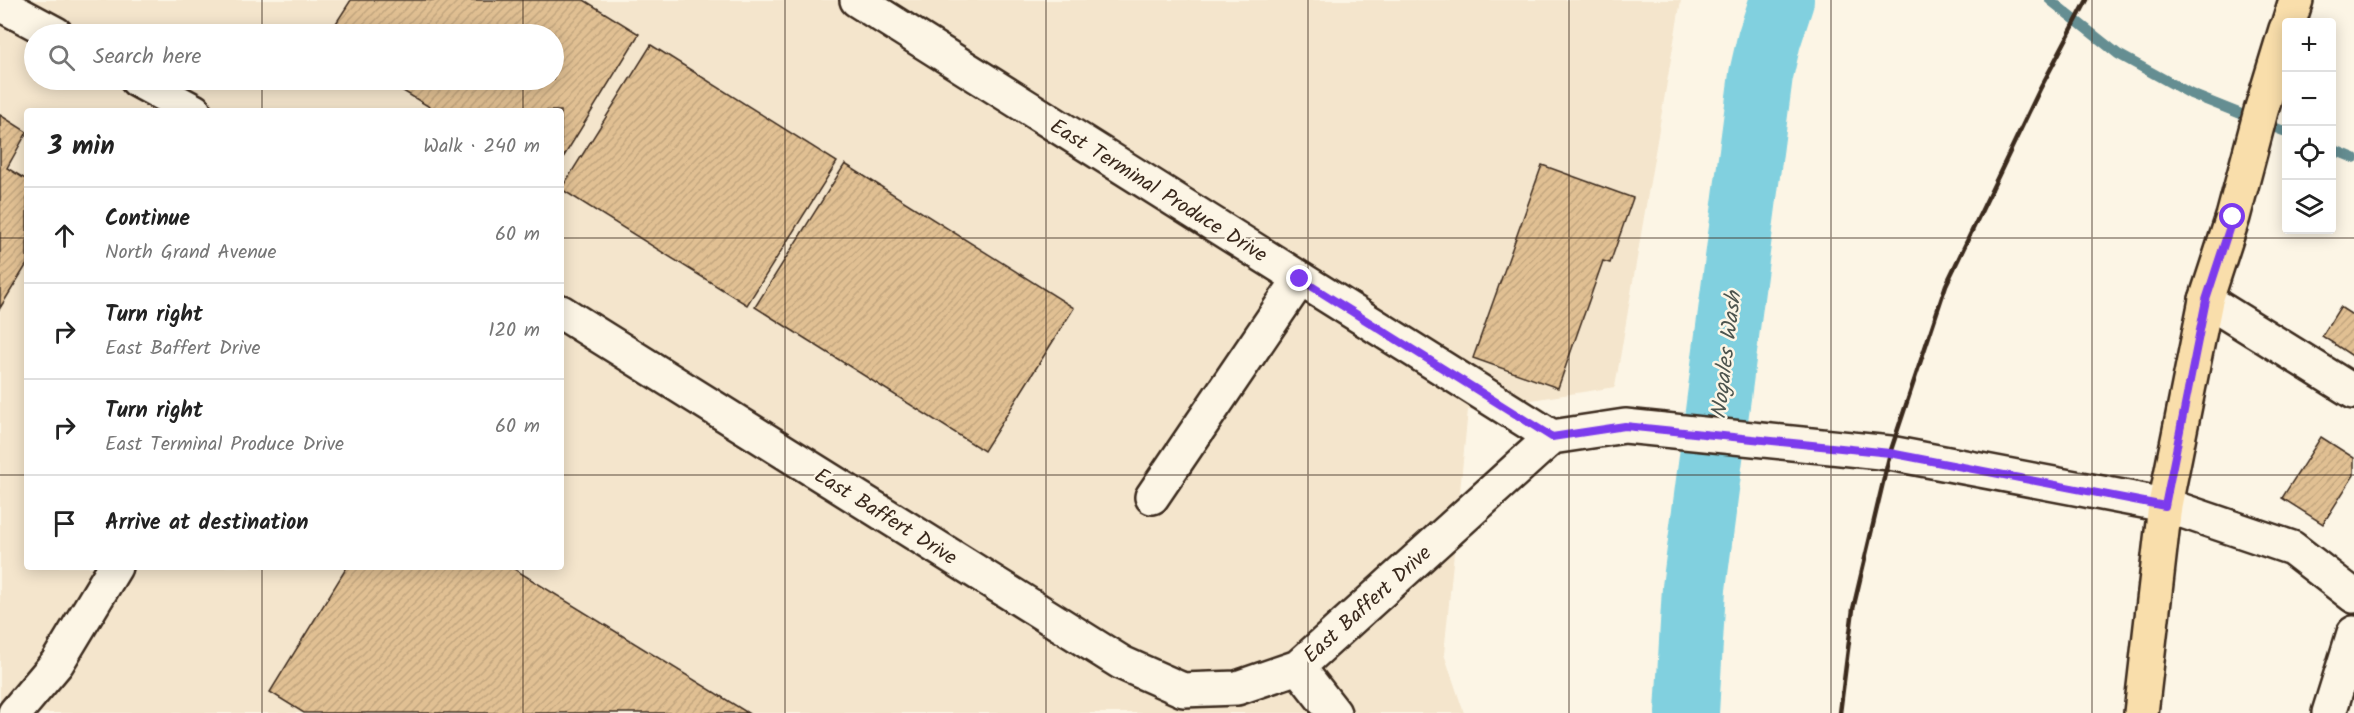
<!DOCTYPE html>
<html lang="en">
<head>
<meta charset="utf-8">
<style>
  :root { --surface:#fff; --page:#f2f2f2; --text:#222; --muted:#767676; --line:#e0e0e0 }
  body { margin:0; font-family:Kalam,sans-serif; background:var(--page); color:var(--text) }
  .controls { position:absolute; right:18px; top:18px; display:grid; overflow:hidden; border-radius:6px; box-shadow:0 3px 15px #0003 }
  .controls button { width:54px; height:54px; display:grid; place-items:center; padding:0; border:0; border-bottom:2px solid var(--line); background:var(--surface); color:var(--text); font:30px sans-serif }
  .stop { position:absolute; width:18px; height:18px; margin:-14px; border:4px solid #7c3aed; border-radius:50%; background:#fff }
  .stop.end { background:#7c3aed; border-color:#fff; box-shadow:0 2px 6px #0008 }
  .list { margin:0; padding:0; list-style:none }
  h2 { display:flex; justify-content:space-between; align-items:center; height:78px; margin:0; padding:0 24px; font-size:26px }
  h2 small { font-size:20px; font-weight:400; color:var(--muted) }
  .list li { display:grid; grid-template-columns:39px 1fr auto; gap:18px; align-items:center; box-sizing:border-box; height:96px; padding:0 24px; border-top:2px solid var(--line) }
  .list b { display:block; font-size:22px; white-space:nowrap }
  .list p { margin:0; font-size:20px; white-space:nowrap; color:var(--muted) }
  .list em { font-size:20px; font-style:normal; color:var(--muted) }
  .icon { flex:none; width:33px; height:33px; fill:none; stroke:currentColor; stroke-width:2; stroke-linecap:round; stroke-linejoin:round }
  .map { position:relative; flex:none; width:2354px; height:713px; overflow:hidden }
  .search { position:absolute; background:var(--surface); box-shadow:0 3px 15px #0003; left:24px; top:24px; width:540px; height:66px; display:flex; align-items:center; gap:15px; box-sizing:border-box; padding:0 21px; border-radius:33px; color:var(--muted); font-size:22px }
  .panel { position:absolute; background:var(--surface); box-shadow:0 3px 15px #0003; left:24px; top:108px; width:540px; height:462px; border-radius:6px }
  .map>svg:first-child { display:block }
</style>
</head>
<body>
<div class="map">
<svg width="2354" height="713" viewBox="0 0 2354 713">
  <defs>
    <pattern id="building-hatch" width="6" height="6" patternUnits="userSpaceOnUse" patternTransform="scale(1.5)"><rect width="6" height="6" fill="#e1c093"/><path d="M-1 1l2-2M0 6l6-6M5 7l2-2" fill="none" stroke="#c2a57e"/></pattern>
  </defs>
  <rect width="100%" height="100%" fill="#fcf5e5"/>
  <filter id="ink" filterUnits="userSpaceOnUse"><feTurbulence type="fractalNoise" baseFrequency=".0167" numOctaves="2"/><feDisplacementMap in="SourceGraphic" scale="12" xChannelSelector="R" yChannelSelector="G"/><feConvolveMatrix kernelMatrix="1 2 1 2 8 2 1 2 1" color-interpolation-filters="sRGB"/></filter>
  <g filter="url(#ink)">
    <path fill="#f4e5cc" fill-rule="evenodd" d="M 0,0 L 1681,0 L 1615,387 L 1468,410 L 1444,654 L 1464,713 L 0,713 ZM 34,34 L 554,34 L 554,80 L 34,80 ZM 27,111 L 561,111 L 561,567 L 27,567 Z"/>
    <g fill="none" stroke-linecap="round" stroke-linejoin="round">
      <path stroke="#658e92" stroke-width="10" d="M 2050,0 L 2118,54 L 2191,94 L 2286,132
        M 1779,7 L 1797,0
        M 2332,149 L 2354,158"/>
      <path stroke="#81d0df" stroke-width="64" d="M 1687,713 L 1694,588 L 1761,75 L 1769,40 L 1782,0"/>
    </g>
    <path fill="url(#building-hatch)" stroke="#3b2a1e" stroke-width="1.5" d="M 351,0 L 584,0 L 639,34 L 561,161 L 561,111 L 436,111 L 385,80 L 554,80 L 554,34 L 329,34 Z
      M 651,45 L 837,162 L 747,305 L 561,189 Z
      M 0,115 L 27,132 L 7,168 L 27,180 L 27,264 L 0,308 Z
      M 845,164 L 1074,308 L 984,451 L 755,307 Z
      M 1542,165 L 1633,198 L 1610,263 L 1603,261 L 1558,388 L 1473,358 Z
      M 2340,307 L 2354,316 L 2354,357 L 2322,336 Z
      M 2321,437 L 2354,458 L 2354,475 L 2323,524 L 2282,498 Z
      M 347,567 L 511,567 L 748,713 L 304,713 L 270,692 Z"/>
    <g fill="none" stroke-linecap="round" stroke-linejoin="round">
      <defs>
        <path id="minor" d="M 857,0 L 1552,437
          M 0,4 L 56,34
          M 137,80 L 194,111
          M 2206,300 L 2354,392
          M 561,312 L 1122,663 L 1183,690 L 1237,688 L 1298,667 L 1552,437 L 1625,426 L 1890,453 L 2165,505 L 2292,548 L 2354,596
          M 1152,497 L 1300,279
          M 1298,667 L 1334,713
          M 15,713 L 57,663 L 115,567
          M 2329,713 L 2354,633"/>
        <path id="major" d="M 2289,22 L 2296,0
          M 2141,713 L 2165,505 L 2206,300 L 2233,217 L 2261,111 L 2286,29"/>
      </defs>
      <use href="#minor" stroke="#3b2a1e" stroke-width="38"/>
      <use href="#major" stroke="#3b2a1e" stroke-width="38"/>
      <use href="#minor" stroke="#fcf5e5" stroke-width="33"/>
      <use href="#major" stroke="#f9deab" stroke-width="33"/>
      <path stroke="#3b2a1e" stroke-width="4.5" d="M 1840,713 L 1853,609 L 1890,453 L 1946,285 L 2040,89 L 2087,0"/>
    </g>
  </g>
  <g fill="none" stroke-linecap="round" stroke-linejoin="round" filter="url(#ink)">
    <path stroke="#7c3aed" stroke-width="8" d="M 1300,279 L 1552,437 L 1625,426 L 1890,453 L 2165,506 L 2206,300 L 2233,217"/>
  </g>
  <path fill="none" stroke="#3b2a1e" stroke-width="1.5" stroke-opacity="0.55" d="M 262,0 L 262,34M 523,0 L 523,34M 785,0 L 785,713M 1046,0 L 1046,713M 1308,0 L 1308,713M 1569,0 L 1569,713M 1831,0 L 1831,713M 2092,0 L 2092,713M 262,80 L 262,111M 523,80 L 523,111M 0,238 L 27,238M 561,238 L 2354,238M 0,475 L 27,475M 561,475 L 2354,475M 262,567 L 262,713M 523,567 L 523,713"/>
  <g text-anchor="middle" stroke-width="5" stroke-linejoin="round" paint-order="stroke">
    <g font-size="21" fill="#3b2a1e" stroke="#fcf5e5">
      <text transform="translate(1159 190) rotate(32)" y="7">East Terminal Produce Drive</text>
      <text transform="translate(886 516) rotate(32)" y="7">East Baffert Drive</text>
      <text transform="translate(1367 604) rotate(-42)" y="7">East Baffert Drive</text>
    </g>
    <g font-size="22" font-style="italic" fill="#4c544e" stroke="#fcf5e5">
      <text transform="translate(1725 355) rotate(-83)" y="8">Nogales Wash</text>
    </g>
  </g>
</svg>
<div class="controls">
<button>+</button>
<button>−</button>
<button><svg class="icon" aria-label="locate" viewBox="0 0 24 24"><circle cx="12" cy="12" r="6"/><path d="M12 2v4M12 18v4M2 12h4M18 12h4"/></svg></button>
<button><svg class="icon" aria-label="layers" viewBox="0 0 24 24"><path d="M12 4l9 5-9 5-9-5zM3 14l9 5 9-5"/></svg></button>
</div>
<div class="stop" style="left:2233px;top:217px"></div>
<div class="stop end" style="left:1300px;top:279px"></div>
<div class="search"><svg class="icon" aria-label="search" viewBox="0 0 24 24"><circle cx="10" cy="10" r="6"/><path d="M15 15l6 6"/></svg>Search here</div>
<section class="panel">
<h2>3 min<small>Walk · 240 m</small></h2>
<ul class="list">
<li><svg class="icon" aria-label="ahead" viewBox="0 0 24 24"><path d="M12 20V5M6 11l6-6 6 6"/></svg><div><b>Continue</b><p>North Grand Avenue</p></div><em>60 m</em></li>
<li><svg class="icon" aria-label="right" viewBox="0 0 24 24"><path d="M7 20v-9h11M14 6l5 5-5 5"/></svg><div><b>Turn right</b><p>East Baffert Drive</p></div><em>120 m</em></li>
<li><svg class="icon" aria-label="right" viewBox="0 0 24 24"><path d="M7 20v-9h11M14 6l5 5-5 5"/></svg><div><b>Turn right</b><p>East Terminal Produce Drive</p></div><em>60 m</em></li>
<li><svg class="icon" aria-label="arrive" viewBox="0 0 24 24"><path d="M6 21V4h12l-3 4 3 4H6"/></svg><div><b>Arrive at destination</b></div></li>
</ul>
</section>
</div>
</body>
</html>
